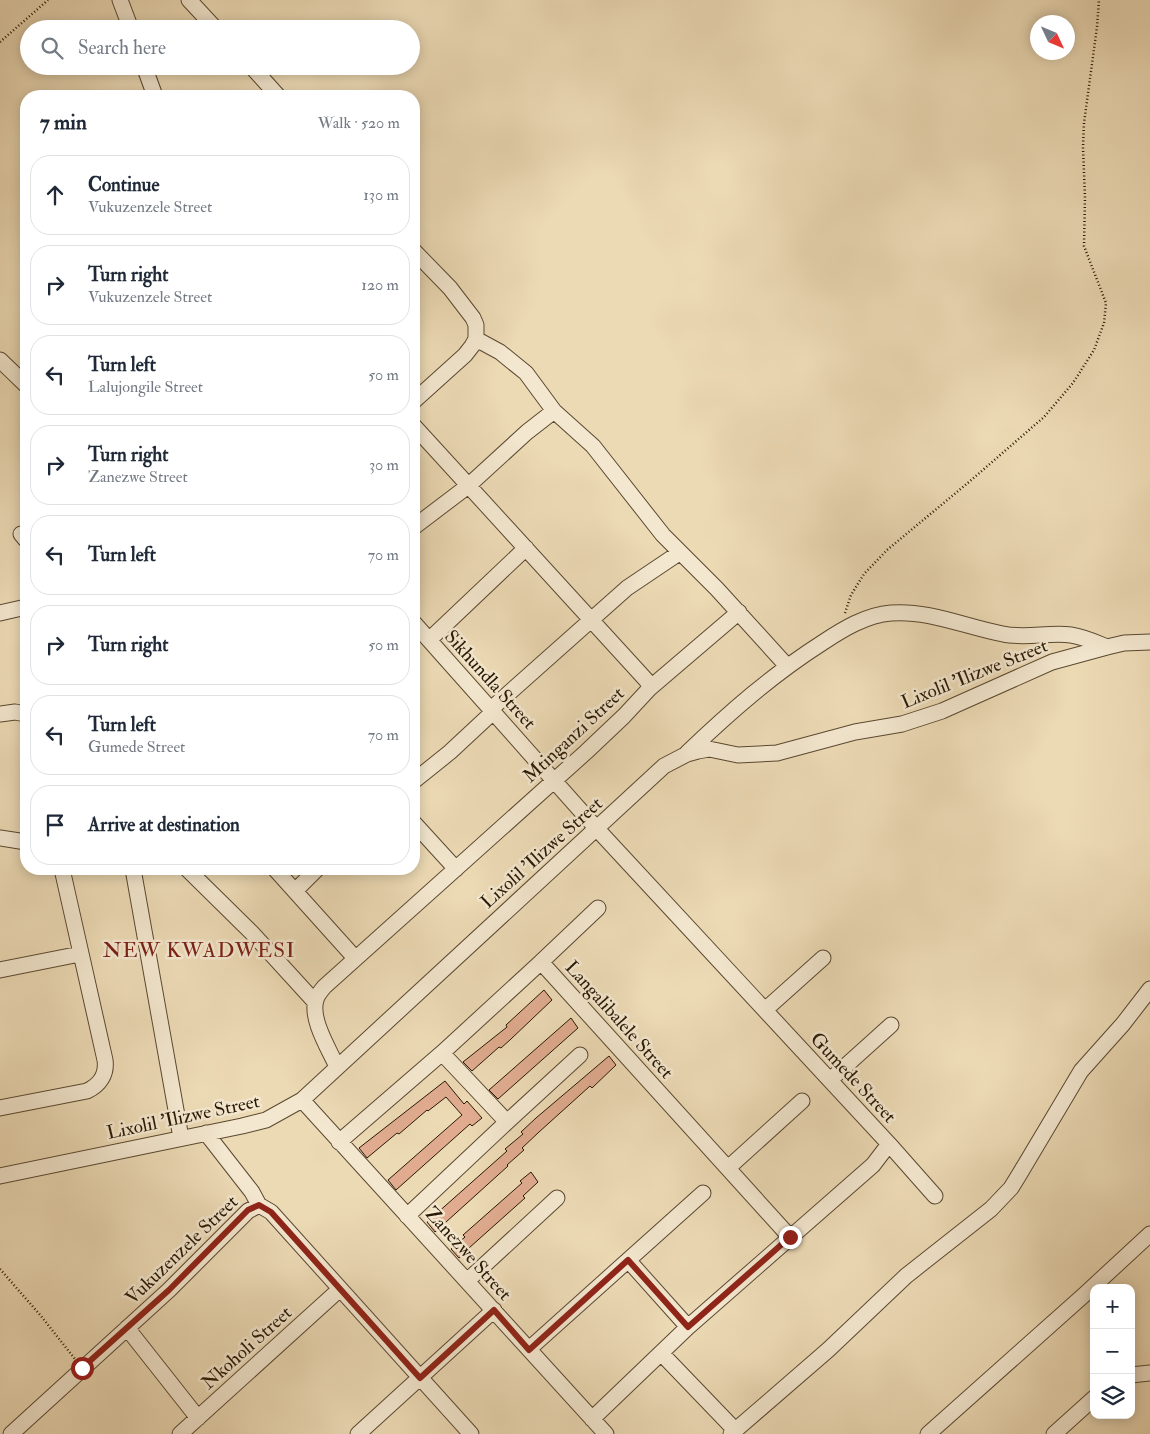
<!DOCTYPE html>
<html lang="en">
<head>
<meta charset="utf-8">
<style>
  :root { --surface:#fff; --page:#f2f2f3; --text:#1f2937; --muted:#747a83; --line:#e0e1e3 }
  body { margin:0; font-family:"IM FELL Double Pica",serif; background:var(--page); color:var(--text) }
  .controls { position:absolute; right:15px; bottom:15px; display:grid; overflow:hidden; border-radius:10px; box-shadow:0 2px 12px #0003 }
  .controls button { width:45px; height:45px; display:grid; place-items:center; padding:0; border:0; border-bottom:1px solid var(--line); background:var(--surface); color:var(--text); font:25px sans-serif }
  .compass { position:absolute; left:1030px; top:15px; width:45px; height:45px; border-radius:50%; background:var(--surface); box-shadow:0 2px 12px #0003; rotate:134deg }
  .stop { position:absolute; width:15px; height:15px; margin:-11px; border:4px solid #8f2418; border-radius:50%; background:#fff }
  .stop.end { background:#8f2418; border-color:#fff; box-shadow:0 1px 5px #0008 }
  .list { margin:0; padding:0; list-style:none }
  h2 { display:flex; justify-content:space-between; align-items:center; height:65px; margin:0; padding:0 20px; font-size:21px }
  h2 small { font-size:16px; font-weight:400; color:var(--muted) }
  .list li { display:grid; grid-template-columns:32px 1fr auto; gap:15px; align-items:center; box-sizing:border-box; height:80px; margin:0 10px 10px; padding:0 10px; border:1px solid var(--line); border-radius:20px }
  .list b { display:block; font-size:19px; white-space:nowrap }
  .list p { margin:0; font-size:16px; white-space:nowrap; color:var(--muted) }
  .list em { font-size:16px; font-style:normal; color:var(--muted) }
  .icon { flex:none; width:28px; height:28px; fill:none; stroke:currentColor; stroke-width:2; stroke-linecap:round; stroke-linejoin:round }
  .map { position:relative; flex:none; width:1150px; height:1434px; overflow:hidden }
  .search { position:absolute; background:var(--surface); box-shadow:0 2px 12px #0003; left:20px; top:20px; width:400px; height:55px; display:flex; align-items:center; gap:12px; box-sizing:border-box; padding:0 18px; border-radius:28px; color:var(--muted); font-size:19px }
  .panel { position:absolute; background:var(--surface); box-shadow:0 2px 12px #0003; left:20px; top:90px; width:400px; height:785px; border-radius:20px }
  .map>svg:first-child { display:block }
</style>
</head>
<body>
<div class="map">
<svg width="1150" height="1434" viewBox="0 0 1150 1434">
  <rect width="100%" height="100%" fill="#ecdab5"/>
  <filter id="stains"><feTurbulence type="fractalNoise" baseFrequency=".004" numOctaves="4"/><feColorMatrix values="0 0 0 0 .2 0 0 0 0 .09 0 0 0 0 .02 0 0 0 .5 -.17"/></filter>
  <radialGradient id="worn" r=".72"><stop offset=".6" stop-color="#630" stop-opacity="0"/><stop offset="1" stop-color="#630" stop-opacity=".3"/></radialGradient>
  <path fill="#e0ab8f" stroke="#291804" d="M 544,990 L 552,1000 L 511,1039 L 501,1048 L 499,1047 L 472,1071 L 463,1062 L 507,1027 L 506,1025 Z
    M 571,1018 L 578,1028 L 498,1099 L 489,1090 Z
    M 609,1056 L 616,1065 L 592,1088 L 590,1086 L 539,1132 L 522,1148 L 524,1150 L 507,1165 L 508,1166 L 435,1232 L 427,1222 L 507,1151 L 505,1149 L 523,1134 L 521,1132 L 536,1118 Z
    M 445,1081 L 464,1104 L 467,1101 L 482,1118 L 472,1126 L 470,1124 L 396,1190 L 388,1180 L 462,1115 L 446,1097 L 428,1111 L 427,1110 L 399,1134 L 397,1133 L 367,1158 L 359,1148 Z
    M 531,1172 L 538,1182 L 523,1196 L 525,1198 L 469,1248 L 470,1249 L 459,1258 L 451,1249 L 465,1237 L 463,1235 L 522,1183 L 520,1181 Z"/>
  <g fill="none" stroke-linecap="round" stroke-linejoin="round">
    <defs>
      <path id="minor" d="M 120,0 L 131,29
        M 189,0 L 216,29
        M 144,66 L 155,96
        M 251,66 L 278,96
        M 414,251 L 450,288 L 473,318 L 476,325 L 476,339 L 472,346 L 465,355 L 414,401
        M 476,339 L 500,352 L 526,373 L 554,411 L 593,446 L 663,535 L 717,589 L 787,666
        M 0,360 L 26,385
        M 414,527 L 468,486 L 527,432 L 554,411
        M 21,534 L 26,540
        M 0,613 L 26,607
        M 414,623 L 597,829 L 889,1144 L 873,1165 L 688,1327 L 592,1419
        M 429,640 L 526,548
        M 650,688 L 739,612
        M 491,709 L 627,588 L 679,553
        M 0,714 L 15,712 L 26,714
        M 687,753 C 730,712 772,675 822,643 C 843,629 866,615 891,613 C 929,610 966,627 1003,634 C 1025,639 1049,632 1071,635 C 1084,637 1095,642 1107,647
        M 414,781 L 450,752 L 493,712
        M 414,823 L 456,869
        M 0,838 L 26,842
        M 133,869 L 181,1138
        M 187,869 L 252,933 L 315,1002
        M 275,869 L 355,958
        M 295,891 L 317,869
        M 541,962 L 598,908
        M 0,970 L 80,954
        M 765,1010 L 823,958
        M 337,1067 C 329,1049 310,1019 316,1000 C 317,995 321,991 324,987 L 586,752 L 624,716 L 650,688 L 647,681 L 414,426
        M 830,1080 L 891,1025
        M 302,1100 L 606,1434
        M 0,1108 L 87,1091 C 100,1085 107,1074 105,1060 L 62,869
        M 507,1122 L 580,1055
        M 206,1133 L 252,1192 L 259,1205
        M 339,1142 L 442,1053 L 541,962 L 790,1237
        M 889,1144 L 935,1196
        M 728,1168 L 802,1101
        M 0,1176 L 242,1126 L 266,1120 L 302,1100 L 664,766 L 687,754 L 698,751 L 709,749 L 738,755 L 777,753 L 855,732 L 902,724 L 942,711 L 1052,662 L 1107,647 L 1124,643 L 1150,642
        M 407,1216 L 507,1122 L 442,1053
        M 628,1260 L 688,1327
        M 467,1281 L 557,1198
        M 127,1328 L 198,1418
        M 529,1349 L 703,1193
        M 661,1353 L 735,1430
        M 1131,1375 L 1150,1373
        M 11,1434 L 169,1290 L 248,1211 L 259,1205 L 271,1212 L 471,1434
        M 180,1434 L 340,1289
        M 358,1434 L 494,1310
        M 731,1434 L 828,1350 L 906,1276 L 991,1209 L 1011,1188 L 1019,1175 L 1081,1071 L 1123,1024 L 1150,989
        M 928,1434 L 1084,1295 L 1150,1234
        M 1054,1434 L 1094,1398"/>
    </defs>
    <use href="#minor" stroke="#5a4830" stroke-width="17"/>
    <path stroke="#291804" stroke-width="2.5" stroke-dasharray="1 2.5" stroke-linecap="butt" d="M 0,42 L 48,0
      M 845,613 L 851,595 L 864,574 L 887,550 L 969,482 L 1044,417 L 1073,383 L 1094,350 L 1104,323 L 1106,303 L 1084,246 L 1085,198 L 1083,147 L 1084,123 L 1097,27 L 1099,0
      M 0,1269 L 41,1316 L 75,1359"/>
    <use href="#minor" stroke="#f3e7cf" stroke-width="15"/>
  </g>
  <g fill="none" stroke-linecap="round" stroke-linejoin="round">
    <path stroke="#8f2418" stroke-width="6" d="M 82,1368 L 169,1290 L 248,1210 L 259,1205 L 271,1212 L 420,1378 L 494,1310 L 529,1350 L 628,1260 L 688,1327 L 790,1237"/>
  </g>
  <g text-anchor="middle" stroke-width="5" stroke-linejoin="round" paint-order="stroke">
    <g font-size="19" fill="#291804" stroke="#f3e7cf">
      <text transform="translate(974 673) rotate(-22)" y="7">Lixolil 'Ilizwe Street</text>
      <text transform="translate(491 679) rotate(48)" y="7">Sikhundla Street</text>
      <text transform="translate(573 734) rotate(-43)" y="7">Mtinganzi Street</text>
      <text transform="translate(541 852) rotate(-42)" y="7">Lixolil 'Ilizwe Street</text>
      <text transform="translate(620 1019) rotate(48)" y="7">Langalibalele Street</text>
      <text transform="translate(854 1077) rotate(47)" y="7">Gumede Street</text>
      <text transform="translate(183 1116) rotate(-12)" y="7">Lixolil 'Ilizwe Street</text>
      <text transform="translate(181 1249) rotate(-44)" y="7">Vukuzenzele Street</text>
      <text transform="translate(469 1253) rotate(48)" y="7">Zanezwe Street</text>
      <text transform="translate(246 1347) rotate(-42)" y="7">Nkoholi Street</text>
    </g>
    <g font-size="21" letter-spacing="1" fill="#7a1f14" stroke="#f3e7cf">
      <text x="199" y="957">NEW KWADWESI</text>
    </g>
  </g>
  <rect width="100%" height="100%" filter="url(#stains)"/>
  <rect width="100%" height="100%" fill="url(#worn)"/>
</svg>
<div class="controls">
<button>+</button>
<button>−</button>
<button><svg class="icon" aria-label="layers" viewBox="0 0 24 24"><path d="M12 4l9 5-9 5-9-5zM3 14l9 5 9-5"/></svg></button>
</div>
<svg class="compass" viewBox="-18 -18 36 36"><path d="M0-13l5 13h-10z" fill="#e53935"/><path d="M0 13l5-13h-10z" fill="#747a83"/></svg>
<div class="stop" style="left:82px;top:1368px"></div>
<div class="stop end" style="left:790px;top:1237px"></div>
<div class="search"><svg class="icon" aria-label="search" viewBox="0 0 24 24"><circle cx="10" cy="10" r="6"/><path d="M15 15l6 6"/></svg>Search here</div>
<section class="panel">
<h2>7 min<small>Walk · 520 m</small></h2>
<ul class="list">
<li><svg class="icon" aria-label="ahead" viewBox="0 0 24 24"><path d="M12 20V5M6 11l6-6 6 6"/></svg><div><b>Continue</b><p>Vukuzenzele Street</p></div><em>130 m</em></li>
<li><svg class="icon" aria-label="right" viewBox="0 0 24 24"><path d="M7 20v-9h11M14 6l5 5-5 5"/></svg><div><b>Turn right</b><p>Vukuzenzele Street</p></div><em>120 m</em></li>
<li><svg class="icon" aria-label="left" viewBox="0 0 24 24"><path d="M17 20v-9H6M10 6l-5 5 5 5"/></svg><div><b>Turn left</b><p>Lalujongile Street</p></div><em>50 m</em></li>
<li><svg class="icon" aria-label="right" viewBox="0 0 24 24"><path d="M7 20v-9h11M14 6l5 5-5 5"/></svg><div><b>Turn right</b><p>Zanezwe Street</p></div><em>30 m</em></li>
<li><svg class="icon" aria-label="left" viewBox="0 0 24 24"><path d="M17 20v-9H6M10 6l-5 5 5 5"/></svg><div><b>Turn left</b></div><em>70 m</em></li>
<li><svg class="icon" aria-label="right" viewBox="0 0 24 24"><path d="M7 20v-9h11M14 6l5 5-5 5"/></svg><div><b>Turn right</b></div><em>50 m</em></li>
<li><svg class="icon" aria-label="left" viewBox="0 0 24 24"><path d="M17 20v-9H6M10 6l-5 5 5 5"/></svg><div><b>Turn left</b><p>Gumede Street</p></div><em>70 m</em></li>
<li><svg class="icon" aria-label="arrive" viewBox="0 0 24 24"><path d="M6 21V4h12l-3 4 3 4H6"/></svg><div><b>Arrive at destination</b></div></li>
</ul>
</section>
</div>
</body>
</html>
